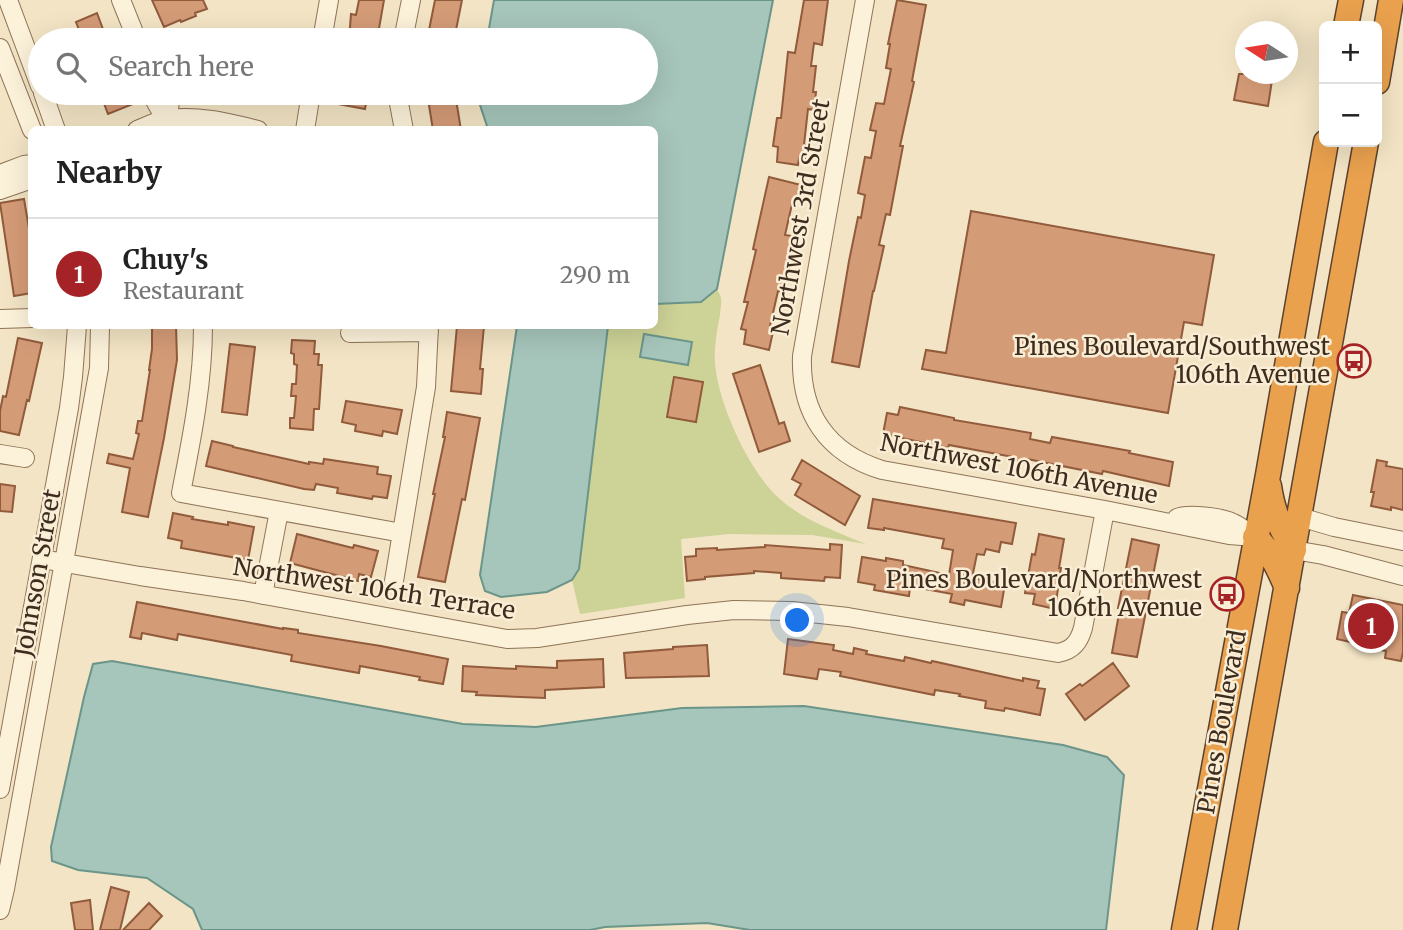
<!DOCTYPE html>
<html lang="en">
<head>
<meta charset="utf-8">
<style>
  :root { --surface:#fff; --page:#f6f6f6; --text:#222; --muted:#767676; --line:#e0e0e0; --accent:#a52226 }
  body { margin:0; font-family:Merriweather,serif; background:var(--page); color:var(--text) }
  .controls { position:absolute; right:21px; top:21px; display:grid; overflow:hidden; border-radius:10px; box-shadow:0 7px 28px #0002 }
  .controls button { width:63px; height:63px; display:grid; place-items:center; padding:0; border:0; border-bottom:2px solid var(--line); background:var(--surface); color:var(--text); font:35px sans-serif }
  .compass { position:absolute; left:1235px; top:21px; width:63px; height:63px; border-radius:50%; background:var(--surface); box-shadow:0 7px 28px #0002; rotate:282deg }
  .you { position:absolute; left:798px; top:621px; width:24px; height:24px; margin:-18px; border:5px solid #fff; border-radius:50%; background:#1a73e8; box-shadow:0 0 0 10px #1a73e833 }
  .badge { display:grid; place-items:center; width:46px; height:46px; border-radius:50%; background:var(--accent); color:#fff; font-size:23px; font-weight:700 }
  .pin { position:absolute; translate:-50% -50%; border:4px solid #fff; box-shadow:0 2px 7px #0006 }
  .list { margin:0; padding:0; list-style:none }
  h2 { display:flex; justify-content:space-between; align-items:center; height:91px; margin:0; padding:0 28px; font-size:30px }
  h2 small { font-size:23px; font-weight:400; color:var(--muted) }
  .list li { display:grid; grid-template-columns:46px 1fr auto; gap:21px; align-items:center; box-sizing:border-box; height:112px; padding:0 28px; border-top:2px solid var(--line) }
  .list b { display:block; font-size:26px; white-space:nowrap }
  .list p { margin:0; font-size:23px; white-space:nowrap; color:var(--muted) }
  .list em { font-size:23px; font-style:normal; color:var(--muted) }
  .icon { flex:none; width:38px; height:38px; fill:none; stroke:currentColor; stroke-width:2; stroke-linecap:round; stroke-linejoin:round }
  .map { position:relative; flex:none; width:1403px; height:930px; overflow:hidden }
  .search { position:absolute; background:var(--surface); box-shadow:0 7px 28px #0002; left:28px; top:28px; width:630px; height:77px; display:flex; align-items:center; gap:18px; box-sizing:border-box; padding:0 24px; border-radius:38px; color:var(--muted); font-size:26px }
  .panel { position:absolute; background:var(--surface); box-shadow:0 7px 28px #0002; left:28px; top:126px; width:630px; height:203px; border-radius:10px }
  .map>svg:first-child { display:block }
</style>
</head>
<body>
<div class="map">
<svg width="1403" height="930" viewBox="0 0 1403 930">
  <rect width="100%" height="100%" fill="#f2e4c4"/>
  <path fill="#cdd297" d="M 717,289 C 718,292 721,295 721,299 C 722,303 720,310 720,315 C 717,330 714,347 715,362 C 717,402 750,474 781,500 C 805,521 837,532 866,544 L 812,535 L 729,534 L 681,539 L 685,598 L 580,614 L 572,580 L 579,569 L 608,326 L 654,326 L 655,304 L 700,302 Z"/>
  <path fill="#a6c5bb" stroke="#6c958a" stroke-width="2" d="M 494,0 L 773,0 L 717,289 L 701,302 L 655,304 L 654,130 L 488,129 L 477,96 L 478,93 L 646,93 L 646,40 L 487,40 Z
    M 517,326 L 608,326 L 579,569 L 572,580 L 547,592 L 501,597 L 485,591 L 480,575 Z
    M 644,334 L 692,342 L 688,365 L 640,357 Z
    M 112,661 L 463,724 L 536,727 L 682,708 L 804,706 L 1063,745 L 1107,757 L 1124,775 L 1106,930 L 750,930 L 707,923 L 605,927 L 590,930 L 202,930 L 193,909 L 147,878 L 78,870 L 52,861 L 51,847 L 84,697 L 93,664 Z"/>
  <path fill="#d49b77" stroke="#915b3c" stroke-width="2" d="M 152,0 L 203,0 L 207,9 L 195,13 L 196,16 L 181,22 L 180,20 L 164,27 Z
    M 359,0 L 384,0 L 377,40 L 349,40 L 351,14 L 356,15 Z
    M 435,0 L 462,0 L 454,40 L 427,40 Z
    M 804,0 L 828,0 L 822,45 L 814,43 L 811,66 L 816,66 L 813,92 L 816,92 L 814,110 L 808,109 L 804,145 L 807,145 L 805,159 L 799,158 L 798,165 L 777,162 L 778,147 L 773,146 L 777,118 L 781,118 L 788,52 L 795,53 Z
    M 897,0 L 926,5 L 912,81 L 914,82 L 900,146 L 903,146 L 890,215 L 886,214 L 879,245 L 884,246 L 874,291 L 873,291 L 859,367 L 832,362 L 849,261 L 858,217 L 861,218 L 865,195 L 858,193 L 865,157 L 871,158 L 876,131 L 870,130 L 876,103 L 884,104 L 891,69 L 886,68 L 890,44 L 888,44 Z
    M 97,13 L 107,40 L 83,40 L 76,22 Z
    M 1239,74 L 1273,74 L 1268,106 L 1234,100 Z
    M 100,93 L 129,93 L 133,104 L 108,114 Z
    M 340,93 L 368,93 L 365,109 L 338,104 Z
    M 427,93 L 455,93 L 461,130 L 433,130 Z
    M 769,177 L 801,185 L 797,201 L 793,200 L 785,235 L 792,236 L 781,292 L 778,291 L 770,326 L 774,327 L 769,350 L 744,344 L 746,330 L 741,329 L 748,302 L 744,302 L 756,250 L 753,249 Z
    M 24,199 L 32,246 L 32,293 L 14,296 L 0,203 Z
    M 971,211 L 1214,255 L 1202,325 L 1184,322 L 1168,413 L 922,369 L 926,350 L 946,353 Z
    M 152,326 L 176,326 L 177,360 L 164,438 L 148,517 L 122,512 L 130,468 L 107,463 L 109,454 L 133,459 L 139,434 L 136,433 L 138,421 L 142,421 L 150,370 L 149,370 L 152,349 Z
    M 457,326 L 484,326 L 480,369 L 483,369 L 481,394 L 451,391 Z
    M 18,338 L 42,343 L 29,401 L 27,400 L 19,435 L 0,431 L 0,411 L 3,396 L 6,397 Z
    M 292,340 L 315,341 L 314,354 L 319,354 L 318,365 L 322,365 L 319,409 L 314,409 L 313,430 L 290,428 L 290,418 L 294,418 L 296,396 L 291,396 L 292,384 L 296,384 L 297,365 L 294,364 L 294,354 L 291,353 Z
    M 230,344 L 255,347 L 247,415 L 222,412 Z
    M 760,365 L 779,424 L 784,422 L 790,441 L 759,452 L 733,374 Z
    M 674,377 L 703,382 L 696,422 L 667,417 Z
    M 346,401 L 402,410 L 397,434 L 383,431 L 382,436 L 355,431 L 356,425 L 342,422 Z
    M 900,407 L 954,418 L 954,420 L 1031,433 L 1030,439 L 1050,443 L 1052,437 L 1130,451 L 1129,453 L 1173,462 L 1169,486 L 1103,471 L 1102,474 L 1027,459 L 1026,463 L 1012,460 L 1013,457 L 949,445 L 948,448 L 883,434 L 887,413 L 898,415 Z
    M 447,412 L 480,418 L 465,500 L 462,499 L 445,582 L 418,577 L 435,494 L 433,494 L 445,437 L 443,437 Z
    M 212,441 L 233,446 L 233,447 L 309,464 L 309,462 L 323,464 L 324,459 L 378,467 L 377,474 L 391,476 L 387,498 L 373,496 L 372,499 L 337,493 L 338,488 L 316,484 L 314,490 L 304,489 L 206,466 Z
    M 802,460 L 860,496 L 845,525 L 795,495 L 801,484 L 792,479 Z
    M 1377,460 L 1387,462 L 1386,466 L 1403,469 L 1403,510 L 1391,507 L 1391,510 L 1371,506 L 1374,492 L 1371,492 Z
    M 0,484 L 15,486 L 12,512 L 0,511 Z
    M 873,499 L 1016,523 L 1012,544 L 1001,542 L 999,552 L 986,549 L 984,555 L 977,554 L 972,578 L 1005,584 L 1001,607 L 965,600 L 964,605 L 950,602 L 952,594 L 925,589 L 910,587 L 909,596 L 874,590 L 875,585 L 858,582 L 862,557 L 886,561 L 886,558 L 903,561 L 903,565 L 949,575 L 953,550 L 942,548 L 944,539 L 884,528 L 884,530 L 868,528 Z
    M 173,513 L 193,517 L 192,519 L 228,525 L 228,522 L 254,527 L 248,560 L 181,548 L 182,541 L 168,538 Z
    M 297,534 L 353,548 L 354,545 L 378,551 L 371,577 L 359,574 L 358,581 L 290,563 Z
    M 1039,534 L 1064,539 L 1059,568 L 1061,568 L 1055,609 L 1033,604 L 1035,594 L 1025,593 L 1032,554 L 1035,555 Z
    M 1132,539 L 1159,545 L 1137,657 L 1112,653 L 1120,608 L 1118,608 Z
    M 830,544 L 842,545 L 840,578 L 825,577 L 824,581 L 781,578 L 781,573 L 754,571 L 754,573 L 705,577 L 705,579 L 687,581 L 685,557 L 696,556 L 696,549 L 717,548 L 717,550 L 765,547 L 765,545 L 830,550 Z
    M 1353,595 L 1403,605 L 1403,652 L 1401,661 L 1385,658 L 1386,651 L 1359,646 L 1359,644 L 1337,639 L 1342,612 L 1349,613 Z
    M 137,602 L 283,629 L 283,628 L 298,630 L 298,633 L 381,646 L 448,659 L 443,684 L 419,680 L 420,677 L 360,666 L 359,673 L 291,661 L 292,655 L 178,634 L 177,640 L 142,633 L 141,639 L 130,637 Z
    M 788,639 L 834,645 L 833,650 L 853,654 L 854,648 L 867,651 L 866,654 L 904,661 L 905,657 L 931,663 L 932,661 L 1023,681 L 1023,678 L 1039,681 L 1037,688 L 1045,689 L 1040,715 L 1005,708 L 1004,711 L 985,708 L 986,701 L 959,696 L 960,694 L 935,690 L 934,695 L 840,676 L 841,672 L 819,669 L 817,679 L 784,674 Z
    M 707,645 L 709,676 L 626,678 L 624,653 L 673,649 L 673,647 Z
    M 603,659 L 604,687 L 545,690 L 545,698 L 476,695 L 477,692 L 462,691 L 463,666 L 516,669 L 516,666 L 557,668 L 557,661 Z
    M 1113,663 L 1129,686 L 1085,720 L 1066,694 L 1080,684 L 1082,686 Z
    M 111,887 L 129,892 L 120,930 L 100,930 Z
    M 90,900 L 93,930 L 75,930 L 71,903 Z
    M 149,903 L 162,916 L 149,930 L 123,930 Z"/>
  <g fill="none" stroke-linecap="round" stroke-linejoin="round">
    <defs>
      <path id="minor" d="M 8,0 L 40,86
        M 121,0 L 137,40
        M 865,0 L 802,356 C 800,413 827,453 882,470 L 1105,510 L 1229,535 L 1255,537
        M 322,40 L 329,0
        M 403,40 L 411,0
        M 0,48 L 32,130
        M 43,93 L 56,130
        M 152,93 C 156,107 166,116 172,130
        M 167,93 L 170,100 L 168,119
        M 397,93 L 404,130
        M 137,130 C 147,126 158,120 169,119 C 199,115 229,123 258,130
        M 305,130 L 311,93
        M 0,174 L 24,165 L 32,164
        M 0,190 L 32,179
        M 0,319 L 32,318
        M 203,326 C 203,382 192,437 181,493 L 402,533
        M 350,333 L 429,332
        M 0,454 L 25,458
        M 1300,517 L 1334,527 L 1403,541
        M 1177,518 C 1187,513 1222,517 1233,523 C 1240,526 1246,531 1252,535
        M 1294,550 L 1323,555 L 1403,576
        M 42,559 L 140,576 L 243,591 L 507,639 L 537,638 L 687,615 L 734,610 L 792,611 L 848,617 L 1058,653 C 1073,650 1079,642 1083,628 L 1105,510
        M 394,581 L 426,387 L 429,326
        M 263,595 L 279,511
        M 0,789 L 69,408 L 73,377 L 77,326
        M 0,910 L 5,889 L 99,368 L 100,326"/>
      <path id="highway" d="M 1346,26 L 1351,0
        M 1377,82 L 1391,0
        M 1269,486 C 1273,513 1280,527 1294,550
        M 1255,537 C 1271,551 1279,569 1287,588
        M 1184,930 L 1268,475 L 1326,142
        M 1225,930 L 1366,142"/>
    </defs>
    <use href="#minor" stroke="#8f7458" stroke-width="20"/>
    <use href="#highway" stroke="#5d422d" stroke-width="27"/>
    <use href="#minor" stroke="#fcf1d9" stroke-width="18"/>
    <use href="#highway" stroke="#e9a14e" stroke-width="24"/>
  </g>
  <defs>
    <symbol id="bus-ring" viewBox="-11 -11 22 22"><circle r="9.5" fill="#f9eed5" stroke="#a52226" stroke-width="1.5"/><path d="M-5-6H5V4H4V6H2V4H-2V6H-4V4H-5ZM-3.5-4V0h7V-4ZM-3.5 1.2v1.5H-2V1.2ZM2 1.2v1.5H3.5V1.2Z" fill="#a52226"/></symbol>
  </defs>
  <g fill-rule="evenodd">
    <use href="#bus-ring" x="1335" y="342" width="38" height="38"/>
    <use href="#bus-ring" x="1208" y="575" width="38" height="38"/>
  </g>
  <g text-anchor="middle" stroke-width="5" stroke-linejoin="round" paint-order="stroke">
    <g font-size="24" fill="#3e2d1e" stroke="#f9eed5">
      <text transform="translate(801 217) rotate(-80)" y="8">Northwest 3rd Street</text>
      <text transform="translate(1019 469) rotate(11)" y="8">Northwest 106th Avenue</text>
      <text transform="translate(38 573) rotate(-80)" y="8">Johnson Street</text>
      <text transform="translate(374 589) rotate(9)" y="8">Northwest 106th Terrace</text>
      <text transform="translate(1222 722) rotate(-80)" y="8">Pines Boulevard</text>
    </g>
    <g font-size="24" fill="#3e2d1e" stroke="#f9eed5" text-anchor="end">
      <text x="1330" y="355">Pines Boulevard/Southwest<tspan x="1330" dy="28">106th Avenue</tspan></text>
      <text x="1202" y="588">Pines Boulevard/Northwest<tspan x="1202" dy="28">106th Avenue</tspan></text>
    </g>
  </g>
</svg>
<div class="controls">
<button>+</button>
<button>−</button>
</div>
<svg class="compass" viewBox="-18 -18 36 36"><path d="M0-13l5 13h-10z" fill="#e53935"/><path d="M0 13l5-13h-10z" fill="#767676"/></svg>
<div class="you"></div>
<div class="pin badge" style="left:1371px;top:626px">1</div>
<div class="search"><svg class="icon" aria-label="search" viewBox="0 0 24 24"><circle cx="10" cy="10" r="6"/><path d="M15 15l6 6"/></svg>Search here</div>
<section class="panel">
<h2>Nearby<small></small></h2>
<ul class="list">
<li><span class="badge">1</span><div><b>Chuy's</b><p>Restaurant</p></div><em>290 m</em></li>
</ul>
</section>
</div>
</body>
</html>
